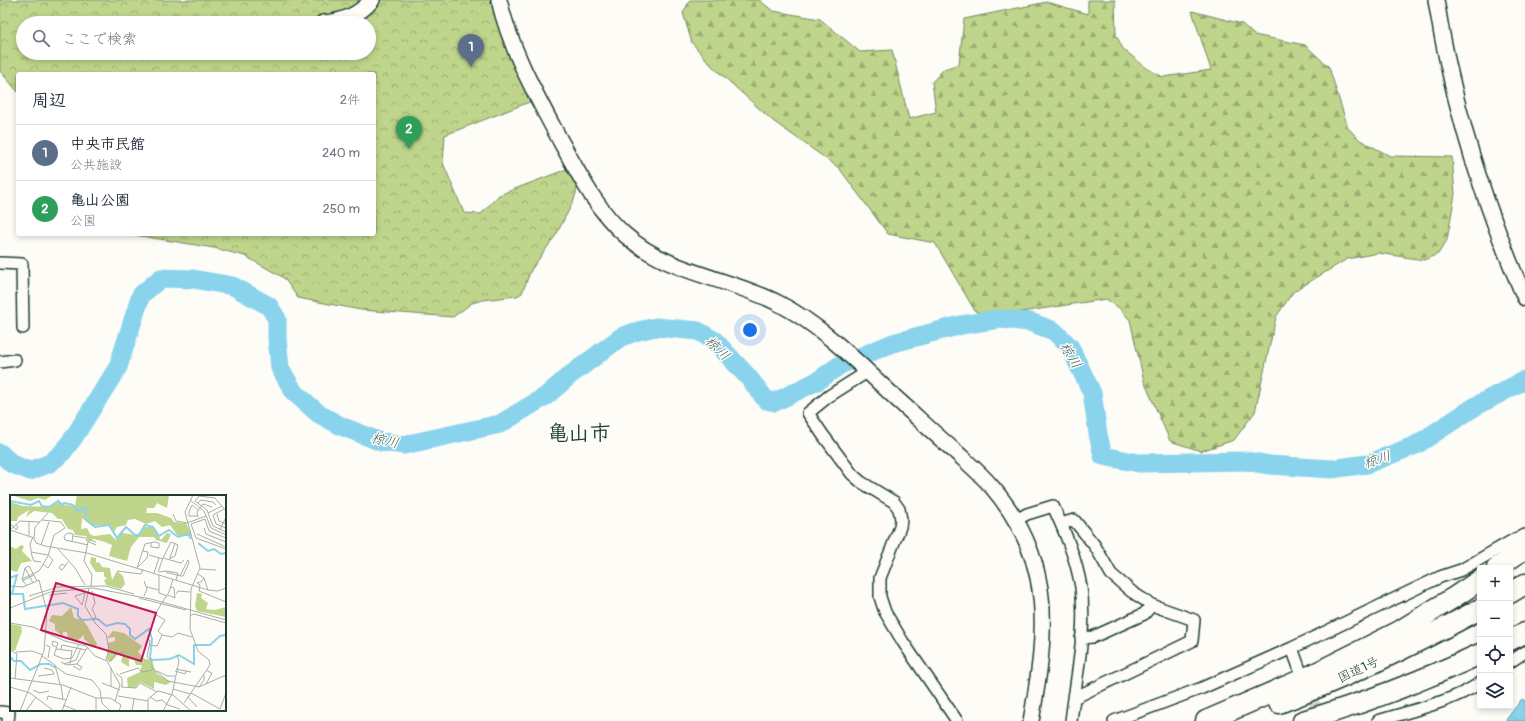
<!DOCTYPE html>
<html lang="ja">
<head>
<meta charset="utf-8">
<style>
  :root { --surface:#fff; --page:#f2f2f3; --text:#1f2937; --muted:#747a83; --line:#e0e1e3; --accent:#ea580c }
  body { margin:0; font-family:Pangolin,"Klee One",sans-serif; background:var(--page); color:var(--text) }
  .controls { position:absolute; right:12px; bottom:12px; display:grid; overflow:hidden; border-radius:4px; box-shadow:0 2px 6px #0003 }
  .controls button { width:36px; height:36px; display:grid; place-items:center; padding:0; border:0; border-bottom:1px solid var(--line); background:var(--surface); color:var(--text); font:20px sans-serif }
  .you { position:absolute; left:750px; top:330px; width:14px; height:14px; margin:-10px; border:3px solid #fff; border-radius:50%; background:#1a73e8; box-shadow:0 0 0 6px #1a73e833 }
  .badge { display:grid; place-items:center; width:26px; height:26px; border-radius:50%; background:var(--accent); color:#fff; font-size:13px; font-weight:700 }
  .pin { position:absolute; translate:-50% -33px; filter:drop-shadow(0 1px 2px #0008) }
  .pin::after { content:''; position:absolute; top:21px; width:14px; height:12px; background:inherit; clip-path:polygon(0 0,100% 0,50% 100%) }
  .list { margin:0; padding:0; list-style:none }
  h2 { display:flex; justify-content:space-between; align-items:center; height:52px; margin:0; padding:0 16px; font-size:17px }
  h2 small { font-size:13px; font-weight:400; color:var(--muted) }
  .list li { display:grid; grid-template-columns:26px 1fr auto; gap:12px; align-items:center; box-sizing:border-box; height:56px; padding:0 16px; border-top:1px solid var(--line) }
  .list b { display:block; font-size:15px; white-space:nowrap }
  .list p { margin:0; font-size:13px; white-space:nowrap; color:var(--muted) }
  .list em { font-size:13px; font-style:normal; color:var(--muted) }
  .icon { flex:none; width:22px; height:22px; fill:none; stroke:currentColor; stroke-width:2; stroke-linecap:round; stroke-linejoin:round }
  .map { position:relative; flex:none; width:1525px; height:721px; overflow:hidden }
  .search { position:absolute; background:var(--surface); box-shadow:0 2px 6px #0003; left:16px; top:16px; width:360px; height:44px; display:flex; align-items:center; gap:10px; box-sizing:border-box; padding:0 14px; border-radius:22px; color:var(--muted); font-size:15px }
  .panel { position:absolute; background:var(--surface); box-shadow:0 2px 6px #0003; left:16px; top:72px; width:360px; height:164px; border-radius:4px }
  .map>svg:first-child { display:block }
</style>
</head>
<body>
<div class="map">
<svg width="1525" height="721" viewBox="0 0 1525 721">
  <defs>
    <pattern id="forest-firs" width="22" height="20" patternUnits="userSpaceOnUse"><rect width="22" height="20" fill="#bfd58b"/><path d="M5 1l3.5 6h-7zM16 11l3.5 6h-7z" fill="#9bae72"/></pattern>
    <pattern id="park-crowns" width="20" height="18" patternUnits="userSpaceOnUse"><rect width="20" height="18" fill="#bfd58b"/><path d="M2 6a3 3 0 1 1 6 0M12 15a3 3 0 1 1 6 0" fill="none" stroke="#9bae72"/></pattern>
    <pattern id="water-ripples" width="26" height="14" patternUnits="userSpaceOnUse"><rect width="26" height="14" fill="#8ad3ec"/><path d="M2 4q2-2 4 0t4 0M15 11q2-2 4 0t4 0" fill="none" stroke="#77b6cb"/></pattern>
  </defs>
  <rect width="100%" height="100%" fill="#fdfcf7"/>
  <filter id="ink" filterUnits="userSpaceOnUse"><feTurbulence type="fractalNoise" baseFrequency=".025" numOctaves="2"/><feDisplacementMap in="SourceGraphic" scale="8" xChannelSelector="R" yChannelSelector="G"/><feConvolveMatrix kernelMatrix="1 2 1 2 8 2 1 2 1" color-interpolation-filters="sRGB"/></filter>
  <g filter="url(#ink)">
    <path fill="url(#forest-firs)" stroke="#6f8960" d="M 690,0 L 759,0 L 773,11 L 820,19 L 860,52 L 892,50 L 909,119 L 936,112 L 932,82 L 944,69 L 959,64 L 964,19 L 1047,2 L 1088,14 L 1088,0 L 1115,0 L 1116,35 L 1123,49 L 1148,69 L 1163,77 L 1211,70 L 1192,11 L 1242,24 L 1254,35 L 1305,45 L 1329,67 L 1348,128 L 1360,140 L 1390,156 L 1452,157 L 1455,194 L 1447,240 L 1438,254 L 1424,260 L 1378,253 L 1347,259 L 1293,292 L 1276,317 L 1255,412 L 1234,440 L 1201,451 L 1170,441 L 1144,381 L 1130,320 L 1119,308 L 1106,299 L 988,317 L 975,311 L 935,243 L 888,234 L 839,168 L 773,121 L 712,66 L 692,43 L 683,13 Z"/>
    <path fill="url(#park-crowns)" stroke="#6f8960" fill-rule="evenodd" d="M 0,0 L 492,0 L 532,101 L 445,135 L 443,163 L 464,213 L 481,214 L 499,195 L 567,169 L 575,183 L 577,189 L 574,200 L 556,235 L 531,270 L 522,293 L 517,296 L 483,300 L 472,303 L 453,317 L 361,310 L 298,298 L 284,278 L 245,256 L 214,248 L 129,234 L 374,234 L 374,74 L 18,74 L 18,92 L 0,71 ZM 23,23 L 369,23 L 369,53 L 23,53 Z"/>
    <path fill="url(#water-ripples)" stroke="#5f97a2" d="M 1522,699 L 1525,701 L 1525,721 L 1505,721 Z"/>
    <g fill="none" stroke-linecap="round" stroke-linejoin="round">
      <path stroke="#8ad3ec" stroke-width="19" d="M 0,453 L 12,464 L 30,471 L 50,463 L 62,453 L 74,437 L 118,367 L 141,295 L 161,278 L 193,279 L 233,286 L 269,306 L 277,319 L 277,338 L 280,368 L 294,392 L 319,414 L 341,426 L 381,442 L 404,445 L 500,424 L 546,396 L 569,376 L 621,337 L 638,331 L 656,327 L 698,331 L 715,341 L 749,378 L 766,400 L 775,402 L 819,380 L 840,365 L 893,343 L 961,325 L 1000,319 L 1030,322 L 1054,331 L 1070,347 L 1092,393 L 1098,434 L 1103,456 L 1139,463 L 1245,461 L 1270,465 L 1331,469 L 1367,464 L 1416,445 L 1476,406 L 1525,380"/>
      <path stroke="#d1d6d0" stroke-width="11" stroke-dasharray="11 5.5" stroke-linecap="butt" d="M 1307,686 L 1321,720"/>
      <defs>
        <path id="street" d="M 0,263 L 22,264 L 23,328
          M 0,362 L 15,360
          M 867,372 L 829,396 L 808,413 L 823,435 L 852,474 L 861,482 L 894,502 L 899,509 L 901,519 L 900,527 L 880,578 L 880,597 L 885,612 L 903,642 L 957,721
          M 1016,520 L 1027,514 L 1053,506 C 1065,532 1076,558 1081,587 C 1087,630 1076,678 1071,721
          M 1061,524 L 1074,520 L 1095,546 L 1111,574 L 1132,592 L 1152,605 L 1194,620 L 1192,641 L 1074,698
          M 1081,638 L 1093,637 L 1144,614 L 1152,605
          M 1292,648 L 1300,670
          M 1510,662 L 1525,652
          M 0,712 L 9,713 L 8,721
          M 1114,721 L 1202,688 L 1292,648 L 1440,577 L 1461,570 L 1515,539 L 1525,535
          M 1378,721 C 1412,710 1450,703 1480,683"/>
        <path id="secondary" d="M 499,0 C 511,51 537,97 561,142 C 579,174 596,209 624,234 C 669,274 727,277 778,303 C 823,326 862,367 899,401 C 918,418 937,436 957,453 C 969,464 981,474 992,487 C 1055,561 1047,631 1031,721
          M 1436,0 C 1452,102 1483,203 1525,298
          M 323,23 C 343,22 359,15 372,0"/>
        <path id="highway" d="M 1497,568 L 1525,548
          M 1510,593 L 1525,584
          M 1510,640 L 1525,633
          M 1279,703 C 1348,677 1415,644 1480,609
          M 1206,721 L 1310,676 L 1398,632 L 1453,598 L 1480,580
          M 1303,721 C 1362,704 1424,680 1480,654"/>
      </defs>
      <use href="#street" stroke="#1f3d34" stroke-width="14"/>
      <use href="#secondary" stroke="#1f3d34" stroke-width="18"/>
      <use href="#highway" stroke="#1f3d34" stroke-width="23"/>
      <use href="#street" stroke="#fdfcf7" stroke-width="11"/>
      <use href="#secondary" stroke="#fdfcf7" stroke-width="15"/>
      <use href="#highway" stroke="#fdfcf7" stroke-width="20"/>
    </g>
  </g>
  <g text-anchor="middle" stroke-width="3" stroke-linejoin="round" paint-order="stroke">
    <g font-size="13" fill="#1f3d34" stroke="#fdfcf7">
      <text transform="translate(1358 669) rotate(-25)" y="5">国道1号</text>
    </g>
    <g font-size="14" font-style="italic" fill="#3a6262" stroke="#fdfcf7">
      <text transform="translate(718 348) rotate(43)" y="5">椋川</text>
      <text transform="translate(1071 355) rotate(58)" y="5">椋川</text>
      <text transform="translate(385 440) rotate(13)" y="5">椋川</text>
      <text transform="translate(1377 459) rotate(-18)" y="5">椋川</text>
    </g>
    <g font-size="21" font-weight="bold" fill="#1f3d34" stroke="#fdfcf7">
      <text x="579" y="440">亀山市</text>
    </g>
  </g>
  <g transform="translate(10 495)">
    <rect width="216" height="216" fill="#fdfcf7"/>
    <path d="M 1,0 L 43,0 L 35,5 L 28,3 L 20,6 ZM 67,0 L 159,0 L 157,13 L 147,8 L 144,13 L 137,13 L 136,18 L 147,18 L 161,23 L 164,27 L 176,28 L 182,41 L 168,41 L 160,30 L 152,32 L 145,26 L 136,29 L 125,24 L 118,25 L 116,30 L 107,32 L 104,37 L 100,30 L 82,31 L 72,23 L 71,34 L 77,33 L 80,39 L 84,41 L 100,39 L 106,45 L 112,38 L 127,40 L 135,32 L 143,32 L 151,45 L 157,38 L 161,39 L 157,48 L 146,45 L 144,42 L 129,42 L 121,52 L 117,66 L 99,61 L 102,50 L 95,47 L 84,44 L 78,46 L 76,41 L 65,40 L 63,35 L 58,34 L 52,24 L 48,24 L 42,18 L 24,16 L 16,22 L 19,15 L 8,22 L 7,26 L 0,26 L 0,7 L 13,11 L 39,12 L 49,7 L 53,10 L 65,11 ZM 11,50 L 14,51 L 12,56 L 22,66 L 11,68 L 7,77 L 0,75 L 0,51 L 6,54 ZM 81,62 L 86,63 L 86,68 L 89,67 L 92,72 L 100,73 L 102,85 L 107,76 L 113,81 L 115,89 L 111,94 L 96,90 L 94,85 L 97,84 L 94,81 L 94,77 L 86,77 L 80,68 ZM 187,98 L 192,99 L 191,103 L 198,108 L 196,114 L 205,115 L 216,112 L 216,122 L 187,116 L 185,111 ZM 61,112 L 64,123 L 73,125 L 78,132 L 87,149 L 85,153 L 74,144 L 74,140 L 68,145 L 58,145 L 57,137 L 53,137 L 53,141 L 50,139 L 45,135 L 45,129 L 39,126 L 42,120 L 52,121 Z" fill="#bfd58b"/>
    <path d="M 0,129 L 11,131 L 12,136 L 5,156 L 0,155 ZM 103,136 L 114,138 L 132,151 L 128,157 L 135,164 L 141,165 L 147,179 L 161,187 L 156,190 L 144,187 L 144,194 L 130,187 L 125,193 L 118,193 L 117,183 L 130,177 L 132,170 L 126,170 L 124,165 L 119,164 L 119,172 L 111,167 L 113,160 L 108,159 L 101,167 L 97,165 L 98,148 L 105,146 L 105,142 L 97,143 Z" fill="#bfd58b"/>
    <path d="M 0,132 L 8,138 L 6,144 L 2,146 L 5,147 L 1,152 Z" fill="#bfd58b"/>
    <path fill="none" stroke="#8ad3ec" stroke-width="2" d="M 0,6 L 21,10 L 29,6 L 32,11 L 39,12 L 48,6 L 53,10 L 54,8 L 63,10 L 68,16 L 76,12 L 75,24 L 85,32 L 99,30 L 107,43 L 116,32 L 125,40 L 129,40 L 135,30 L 143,32 L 149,41 L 159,35 L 168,42 L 178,39 L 181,44M 188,48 L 198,56 L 204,54 L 211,59 L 216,58M 0,83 L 7,80 L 2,99 L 13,99 L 15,114 L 53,108 L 68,114 L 68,121 L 72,125 L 88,124 L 96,131 L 107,128 L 115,129 L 120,134 L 120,140 L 125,144 L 139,134 L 142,144 L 140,163 L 143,165 L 160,164 L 169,160 L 184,169 L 184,150 L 200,150 L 210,141 L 216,140M 0,162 L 4,166 L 11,166 L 20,175 L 31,169 L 39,169 L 46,173"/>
    <path fill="none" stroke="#a4b0a9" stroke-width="1" d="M 180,5 L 194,16 L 201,33 L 216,40M 188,8 L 191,5 L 203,7 L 206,10M 216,16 L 205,3 L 189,1 L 185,6 L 197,15 L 203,31 L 216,37M 198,18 L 212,11M 163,19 L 166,26 L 177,28 L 196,21M 207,19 L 209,26 L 216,29M 203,20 L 206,29 L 216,33M 203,20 L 214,14M 188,21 L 179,21 L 179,17 L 182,10 L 188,15M 188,22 L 187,17 L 193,9 L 202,12M 19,26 L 19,41M 0,28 L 6,35 L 8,32 L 6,30M 194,33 L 196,39 L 216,47M 0,35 L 24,43 L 26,48 L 35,51 L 77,58 L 198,95 L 208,96 L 216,93M 0,35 L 10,26 L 30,27M 210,35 L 215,24M 58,38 L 54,41 L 55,45 L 78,50M 58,38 L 63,39 L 62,47M 187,39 L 216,52M 63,41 L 76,43 L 77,46 L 86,50M 23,42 L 20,49 L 22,61 L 24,66 L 31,67M 24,43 L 25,32 L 38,18M 216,43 L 199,36 L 195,24 L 181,29 L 186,43 L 216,54M 31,50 L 39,27M 48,54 L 65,73 L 75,90M 21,57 L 38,60M 139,60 L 153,64M 160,63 L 165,48M 159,64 L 165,61 L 168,50 L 161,47 L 153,63 L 171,68 L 174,65M 33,69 L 38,73 L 43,65 L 38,60M 55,71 L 52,69 L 49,73 L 52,75 L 58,67M 128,72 L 137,63 L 138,57 L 133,56M 15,73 L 12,85 L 17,91M 127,73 L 135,49 L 144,47 L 149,48 L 149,53 L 141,52 L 141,48M 190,74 L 206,75M 107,76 L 131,79 L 133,74M 156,76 L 168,78 L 166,85M 148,77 L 153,63M 149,77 L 156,76 L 157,78 L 160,78 L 163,79 L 171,81 L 173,81 L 179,68 L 178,65 L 170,81M 144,78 L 149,63M 188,79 L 194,83 L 198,95M 149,80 L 149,98 L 157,101M 194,83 L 191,87 L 187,88 L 190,90 L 189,96 L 216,107M 12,84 L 29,76 L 38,61 L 44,40 L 55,33 L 51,27 L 32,25M 163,84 L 159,97 L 145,119 L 155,125 L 148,136 L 152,140 L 162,142 L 168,138 L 182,142M 12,86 L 24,80M 23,88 L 15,73 L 19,71 L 27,86M 0,91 L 13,92 L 29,85 L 37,117 L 34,156 L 10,216M 81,91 L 82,80 L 74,66 L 78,47 L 80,45 L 86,47M 45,92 L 96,91 L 124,99M 137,92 L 149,95M 79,94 L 75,111 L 85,128 L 96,139 L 99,154 L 96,165M 166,99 L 168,96 L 180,97M 39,100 L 57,98M 158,100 L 165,103 L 164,93 L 161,92M 19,101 L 45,93M 134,101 L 137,94 L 134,86M 129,103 L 176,115M 72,110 L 65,101 L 75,98M 72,110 L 75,98M 0,113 L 40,97 L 83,93 L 141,104 L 216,125M 180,121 L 184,119 L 216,128M 82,124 L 86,122 L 82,114 L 85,108 L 82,96M 0,128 L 23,132 L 55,146 L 76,151 L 85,161 L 97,166 L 110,190 L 105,206 L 111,210 L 109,216M 137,142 L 140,146 L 137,162 L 142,166 L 142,173 L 158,186 L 189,192 L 216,180M 36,150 L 40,152 L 38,163M 139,150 L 147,151 L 152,140M 46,152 L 42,150 L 43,146 L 48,148 L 46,154M 51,154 L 52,150 L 76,155M 0,155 L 7,159 L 5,184M 62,156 L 46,154 L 44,160 L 54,164 L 62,163 L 69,149M 6,157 L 22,156 L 33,160M 32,161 L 45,170 L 50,189M 51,167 L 57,170 L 67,169 L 78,152M 99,167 L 107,158 L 114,158M 54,169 L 66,165 L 71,153M 60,170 L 62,155M 45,171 L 56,179 L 82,185 L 90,195 L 92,208 L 100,216M 63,171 L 70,175 L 72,172 L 67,169M 166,174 L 181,177M 147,176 L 157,181 L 165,181M 165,176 L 175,179 L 176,176M 106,178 L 112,183 L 112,192M 110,179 L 128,173 L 132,177 L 143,175M 28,181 L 44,179 L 42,175 L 34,173M 0,183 L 53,190 L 86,203 L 100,203 L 105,206M 92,188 L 110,195M 196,189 L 202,178 L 197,176M 51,190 L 53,205M 0,192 L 20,198 L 44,216M 101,192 L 101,173M 111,192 L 126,193 L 130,188 L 147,197M 189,192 L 194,185 L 194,180M 163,194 L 180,199M 23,195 L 30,198 L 39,196M 181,198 L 210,214M 108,201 L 138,206M 140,202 L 146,206 L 152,205 L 158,210 L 170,214M 178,202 L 187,212M 37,205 L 38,201 L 56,205M 174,208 L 200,170 L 199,165 L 188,156 L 180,134 L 181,94 L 190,73 L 175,17 L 183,0M 53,210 L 68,216M 210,214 L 216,198M 16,216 L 26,202M 52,216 L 61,192M 86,216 L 86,203M 122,216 L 124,204M 138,216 L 138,204 L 148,196 L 163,200 L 181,216M 153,216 L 162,199 L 169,166 L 167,160"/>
    <path fill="#c2185b" fill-opacity="0.15" stroke="#c2185b" stroke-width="2" d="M 46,88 L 146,118 L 131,166 L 31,135 Z"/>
    <rect width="216" height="216" fill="none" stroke="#1f3d34" stroke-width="2"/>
  </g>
</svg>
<div class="controls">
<button>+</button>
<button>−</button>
<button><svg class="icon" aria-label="locate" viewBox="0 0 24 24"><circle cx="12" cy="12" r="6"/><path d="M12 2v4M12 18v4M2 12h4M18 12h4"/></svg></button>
<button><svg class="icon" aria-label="layers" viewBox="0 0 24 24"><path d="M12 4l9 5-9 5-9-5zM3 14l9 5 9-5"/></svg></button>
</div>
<div class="you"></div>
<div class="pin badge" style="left:471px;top:67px;background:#5c6f8a">1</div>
<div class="pin badge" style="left:409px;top:149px;background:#2e9e5b">2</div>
<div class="search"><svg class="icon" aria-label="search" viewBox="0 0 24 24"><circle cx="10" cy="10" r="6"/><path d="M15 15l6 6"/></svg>ここで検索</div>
<section class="panel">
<h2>周辺<small>2件</small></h2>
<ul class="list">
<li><span class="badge" style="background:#5c6f8a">1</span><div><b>中央市民館</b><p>公共施設</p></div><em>240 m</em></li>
<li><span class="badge" style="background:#2e9e5b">2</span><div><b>亀山公園</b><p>公園</p></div><em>250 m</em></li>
</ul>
</section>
</div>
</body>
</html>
